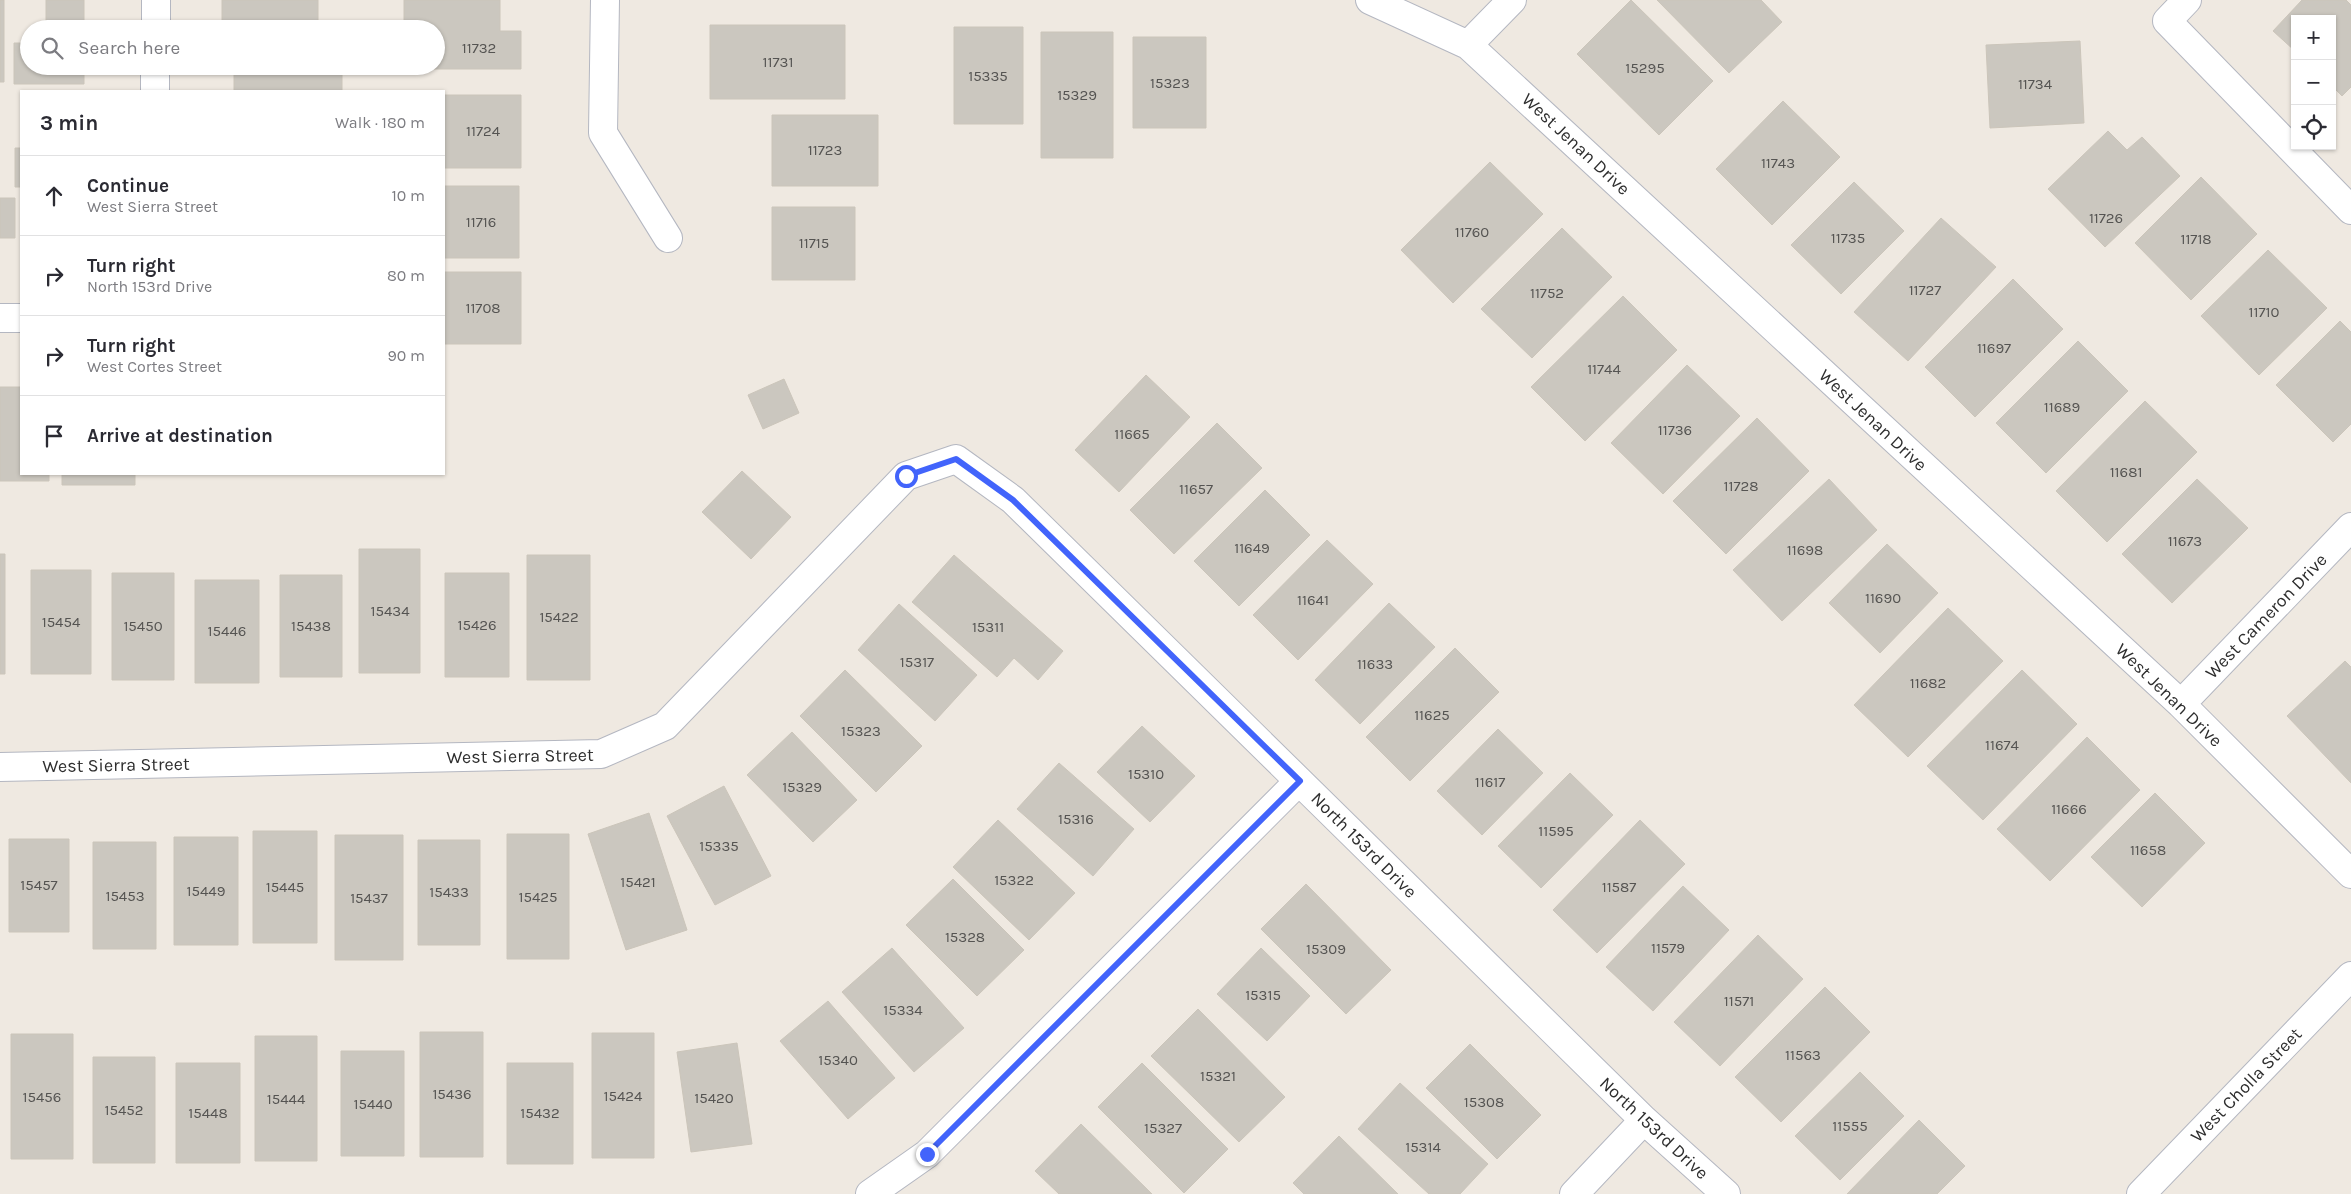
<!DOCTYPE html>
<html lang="en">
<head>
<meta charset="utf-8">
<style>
  :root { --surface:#fff; --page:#f7f7f7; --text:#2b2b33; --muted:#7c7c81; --line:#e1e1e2 }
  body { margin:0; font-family:Karla,sans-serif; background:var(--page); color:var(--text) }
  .controls { position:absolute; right:15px; top:15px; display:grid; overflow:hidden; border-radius:0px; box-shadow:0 1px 4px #0004 }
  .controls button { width:45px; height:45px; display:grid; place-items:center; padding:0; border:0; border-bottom:1px solid var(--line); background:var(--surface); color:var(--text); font:25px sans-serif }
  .stop { position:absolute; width:15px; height:15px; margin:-11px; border:4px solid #4264fb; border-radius:50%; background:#fff }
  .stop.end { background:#4264fb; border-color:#fff; box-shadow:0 1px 5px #0008 }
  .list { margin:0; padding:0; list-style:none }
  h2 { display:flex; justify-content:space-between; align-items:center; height:65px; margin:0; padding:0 20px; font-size:21px }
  h2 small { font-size:16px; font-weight:400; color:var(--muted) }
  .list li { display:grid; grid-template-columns:32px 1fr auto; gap:15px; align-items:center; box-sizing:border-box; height:80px; padding:0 20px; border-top:1px solid var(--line) }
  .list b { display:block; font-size:19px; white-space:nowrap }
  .list p { margin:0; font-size:16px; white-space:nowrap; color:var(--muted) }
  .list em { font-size:16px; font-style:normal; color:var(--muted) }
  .icon { flex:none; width:28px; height:28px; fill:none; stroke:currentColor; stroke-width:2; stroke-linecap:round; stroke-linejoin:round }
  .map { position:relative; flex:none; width:2351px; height:1194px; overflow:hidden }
  .search { position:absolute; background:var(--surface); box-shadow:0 1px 4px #0004; left:20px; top:20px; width:425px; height:55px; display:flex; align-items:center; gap:12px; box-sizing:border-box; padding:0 18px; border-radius:28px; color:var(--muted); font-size:19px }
  .panel { position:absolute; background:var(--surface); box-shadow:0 1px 4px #0004; left:20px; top:90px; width:425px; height:385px; border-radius:0px }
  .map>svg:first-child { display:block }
</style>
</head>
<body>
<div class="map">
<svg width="2351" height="1194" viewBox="0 0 2351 1194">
  <rect width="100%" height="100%" fill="#efe9e1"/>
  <path fill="#cbc7bf" stroke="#cbc5ba" d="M 0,0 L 4,0 L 4,82 L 0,82 Z
    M 46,0 L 84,0 L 84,29 L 46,29 Z
    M 222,0 L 318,0 L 318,29 L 222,29 Z
    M 404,0 L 500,0 L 500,31 L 521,31 L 521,69 L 404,69 L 404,66 L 436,66 L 436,29 L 404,29 Z
    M 1631,0 L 1713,81 L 1659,135 L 1577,54 Z
    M 1657,0 L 1761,0 L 1782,22 L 1729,73 Z
    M 2302,0 L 2346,0 L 2351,5 L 2351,87 L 2342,96 L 2332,86 L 2332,19 L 2295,19 L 2295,51 L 2273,31 Z
    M 710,25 L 845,25 L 845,99 L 710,99 Z
    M 954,27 L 1023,27 L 1023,124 L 954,124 Z
    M 1041,32 L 1113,32 L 1113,158 L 1041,158 Z
    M 1133,37 L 1206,37 L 1206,128 L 1133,128 Z
    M 2080,41 L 2084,123 L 1990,128 L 1986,45 Z
    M 14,43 L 29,43 L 29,66 L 84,66 L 84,84 L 14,84 Z
    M 234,68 L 342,68 L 342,91 L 234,91 Z
    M 444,95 L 521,95 L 521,168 L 444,168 Z
    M 1783,101 L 1840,157 L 1772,225 L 1716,169 Z
    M 772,115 L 878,115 L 878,186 L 772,186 Z
    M 2108,131 L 2127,150 L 2142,137 L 2180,176 L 2105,247 L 2048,189 Z
    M 15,148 L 21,148 L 21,187 L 15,187 Z
    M 1490,162 L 1543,214 L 1453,303 L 1401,250 Z
    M 2201,177 L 2257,234 L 2191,300 L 2135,243 Z
    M 1854,182 L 1904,231 L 1841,294 L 1791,245 Z
    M 444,186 L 519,186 L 519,258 L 444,258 Z
    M 0,198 L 15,198 L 15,238 L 0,238 Z
    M 772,207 L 855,207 L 855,280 L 772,280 Z
    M 1941,218 L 1996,267 L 1908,361 L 1854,312 Z
    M 1562,228 L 1612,277 L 1532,358 L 1481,309 Z
    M 2268,250 L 2327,308 L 2259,375 L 2201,316 Z
    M 444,272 L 521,272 L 521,344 L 444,344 Z
    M 2013,279 L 2063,329 L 1975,417 L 1925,367 Z
    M 1623,296 L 1677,350 L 1585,441 L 1531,387 Z
    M 2340,321 L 2351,332 L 2351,424 L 2333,442 L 2276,385 Z
    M 2078,341 L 2128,391 L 2046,473 L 1996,423 Z
    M 1687,365 L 1740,416 L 1663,494 L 1611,443 Z
    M 1146,375 L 1190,417 L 1119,492 L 1075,450 Z
    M 784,379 L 799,413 L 763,429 L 748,395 Z
    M 0,387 L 21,387 L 21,474 L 49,474 L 49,481 L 0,481 Z
    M 2145,401 L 2197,452 L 2107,542 L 2056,491 Z
    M 1757,418 L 1809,471 L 1726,554 L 1673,501 Z
    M 1217,423 L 1262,468 L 1174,554 L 1130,510 Z
    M 742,471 L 791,517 L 751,559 L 702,512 Z
    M 62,474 L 135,474 L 135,485 L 62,485 Z
    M 1829,479 L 1877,530 L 1782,621 L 1733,570 Z
    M 2197,479 L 2248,528 L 2172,603 L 2122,554 Z
    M 1265,490 L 1310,535 L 1239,606 L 1194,561 Z
    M 1327,540 L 1373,584 L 1298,660 L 1253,615 Z
    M 1887,544 L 1938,593 L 1880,653 L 1829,603 Z
    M 359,549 L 420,549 L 420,673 L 359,673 Z
    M 0,554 L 5,554 L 5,674 L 0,674 Z
    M 527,555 L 590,555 L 590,680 L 527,680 Z
    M 954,555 L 1063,651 L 1038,680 L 1014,658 L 997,677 L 912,602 Z
    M 31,570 L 91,570 L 91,674 L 31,674 Z
    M 112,573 L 174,573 L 174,680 L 112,680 Z
    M 445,573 L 509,573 L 509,677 L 445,677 Z
    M 280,575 L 342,575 L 342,677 L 280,677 Z
    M 195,580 L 259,580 L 259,683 L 195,683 Z
    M 1389,603 L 1435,647 L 1360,724 L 1315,680 Z
    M 899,604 L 977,675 L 935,721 L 858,650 Z
    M 1948,608 L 2003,661 L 1908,757 L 1854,705 Z
    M 1455,648 L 1499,692 L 1410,781 L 1366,737 Z
    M 2345,661 L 2351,667 L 2351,783 L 2287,716 Z
    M 845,670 L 922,746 L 876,792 L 800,716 Z
    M 2022,670 L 2077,724 L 1983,820 L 1927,766 Z
    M 1142,726 L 1195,776 L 1150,822 L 1097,772 Z
    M 1498,729 L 1543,773 L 1482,835 L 1437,791 Z
    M 792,732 L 857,800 L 813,842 L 747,775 Z
    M 2087,737 L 2140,790 L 2050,881 L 1997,829 Z
    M 1059,763 L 1134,829 L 1093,876 L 1017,809 Z
    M 1570,773 L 1613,815 L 1541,888 L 1498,846 Z
    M 724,786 L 771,876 L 715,905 L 667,816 Z
    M 2155,793 L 2205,843 L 2142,907 L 2091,857 Z
    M 649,813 L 687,930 L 626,950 L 588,834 Z
    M 998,820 L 1075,893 L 1029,940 L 953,867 Z
    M 1640,820 L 1685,864 L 1597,953 L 1553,910 Z
    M 253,831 L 317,831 L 317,943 L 253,943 Z
    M 507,834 L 569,834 L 569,959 L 507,959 Z
    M 335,835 L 403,835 L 403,960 L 335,960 Z
    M 174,837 L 238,837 L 238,945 L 174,945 Z
    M 9,839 L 69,839 L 69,932 L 9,932 Z
    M 418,840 L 480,840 L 480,945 L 418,945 Z
    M 93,842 L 156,842 L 156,949 L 93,949 Z
    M 953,879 L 1024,950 L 977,996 L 906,925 Z
    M 1306,884 L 1391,970 L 1346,1014 L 1261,929 Z
    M 1683,886 L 1729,930 L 1653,1011 L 1606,967 Z
    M 1758,935 L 1803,979 L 1720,1066 L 1674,1022 Z
    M 892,948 L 964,1028 L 914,1072 L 842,992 Z
    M 1261,948 L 1310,996 L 1267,1041 L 1217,994 Z
    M 1825,987 L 1870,1032 L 1781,1122 L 1735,1077 Z
    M 828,1001 L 895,1078 L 848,1119 L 780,1041 Z
    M 1198,1009 L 1285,1097 L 1239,1142 L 1151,1056 Z
    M 420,1032 L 483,1032 L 483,1157 L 420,1157 Z
    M 592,1033 L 654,1033 L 654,1158 L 592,1158 Z
    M 11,1034 L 73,1034 L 73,1159 L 11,1159 Z
    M 255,1036 L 317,1036 L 317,1161 L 255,1161 Z
    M 737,1043 L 752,1144 L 691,1152 L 677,1052 Z
    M 1470,1044 L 1541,1115 L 1497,1159 L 1426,1088 Z
    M 341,1051 L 404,1051 L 404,1156 L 341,1156 Z
    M 93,1057 L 155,1057 L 155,1163 L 93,1163 Z
    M 176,1063 L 240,1063 L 240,1163 L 176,1163 Z
    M 507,1063 L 573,1063 L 573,1164 L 507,1164 Z
    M 1142,1063 L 1228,1149 L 1184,1193 L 1098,1107 Z
    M 1860,1072 L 1904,1116 L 1840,1180 L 1795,1136 Z
    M 1400,1083 L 1488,1164 L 1460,1194 L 1429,1194 L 1358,1129 Z
    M 1919,1120 L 1965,1166 L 1937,1194 L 1847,1194 Z
    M 1081,1124 L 1152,1194 L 1059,1194 L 1035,1171 Z
    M 1339,1136 L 1398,1194 L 1304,1194 L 1293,1183 Z"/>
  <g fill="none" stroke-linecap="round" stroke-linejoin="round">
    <defs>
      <path id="minor" d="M 605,0 L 603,133 L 668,238
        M 1370,0 L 1468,45 L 2181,704 L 2351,874
        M 2187,0 L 2167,21 L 2351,210
        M 156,29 L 156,0
        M 1468,45 L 1512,0
        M 155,91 L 155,66
        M 0,318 L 21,318
        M 2181,704 L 2351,527
        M 0,767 L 601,754 L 665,726 L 906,476 L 956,459 L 1013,500 L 1644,1120 L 1726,1194
        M 870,1194 L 927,1154 L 1299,781
        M 1574,1194 L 1644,1120
        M 2141,1194 L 2351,976"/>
    </defs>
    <use href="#minor" stroke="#b4b7c1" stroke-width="30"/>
    <use href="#minor" stroke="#fff" stroke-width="28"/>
  </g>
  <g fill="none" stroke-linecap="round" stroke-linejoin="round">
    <path stroke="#4264fb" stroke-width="6" d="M 906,476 L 956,459 L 1013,500 L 1300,781 L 927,1154"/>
  </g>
  <g text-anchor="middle" stroke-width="5" stroke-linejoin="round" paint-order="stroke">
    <g font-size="15" fill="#555452">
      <text x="479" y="53">11732</text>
      <text x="778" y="67">11731</text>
      <text x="1645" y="73">15295</text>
      <text x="988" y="81">15335</text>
      <text x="1170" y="88">15323</text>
      <text x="2035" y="89">11734</text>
      <text x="1077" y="100">15329</text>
      <text x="483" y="136">11724</text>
      <text x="825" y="155">11723</text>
      <text x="1778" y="168">11743</text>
      <text x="2106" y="223">11726</text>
      <text x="481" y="227">11716</text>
      <text x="1472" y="237">11760</text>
      <text x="1848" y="243">11735</text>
      <text x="2196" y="244">11718</text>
      <text x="814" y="248">11715</text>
      <text x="1925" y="295">11727</text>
      <text x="1547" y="298">11752</text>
      <text x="483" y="313">11708</text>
      <text x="2264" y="317">11710</text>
      <text x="1994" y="353">11697</text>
      <text x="1604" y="374">11744</text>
      <text x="2062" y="412">11689</text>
      <text x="1675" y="435">11736</text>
      <text x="1132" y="439">11665</text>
      <text x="2126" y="477">11681</text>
      <text x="1741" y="491">11728</text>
      <text x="1196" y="494">11657</text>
      <text x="2185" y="546">11673</text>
      <text x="1252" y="553">11649</text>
      <text x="1805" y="555">11698</text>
      <text x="1883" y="603">11690</text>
      <text x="1313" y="605">11641</text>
      <text x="390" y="616">15434</text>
      <text x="559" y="622">15422</text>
      <text x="61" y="627">15454</text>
      <text x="477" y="630">15426</text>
      <text x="143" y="631">15450</text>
      <text x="311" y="631">15438</text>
      <text x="988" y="632">15311</text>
      <text x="227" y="636">15446</text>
      <text x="917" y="667">15317</text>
      <text x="1375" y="669">11633</text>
      <text x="1928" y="688">11682</text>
      <text x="1432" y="720">11625</text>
      <text x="861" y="736">15323</text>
      <text x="2002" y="750">11674</text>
      <text x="1146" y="779">15310</text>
      <text x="1490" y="787">11617</text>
      <text x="802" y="792">15329</text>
      <text x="2069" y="814">11666</text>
      <text x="1076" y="824">15316</text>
      <text x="1556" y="836">11595</text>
      <text x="719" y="851">15335</text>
      <text x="2148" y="855">11658</text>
      <text x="1014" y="885">15322</text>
      <text x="638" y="887">15421</text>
      <text x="39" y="890">15457</text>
      <text x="285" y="892">15445</text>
      <text x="1619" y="892">11587</text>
      <text x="206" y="896">15449</text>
      <text x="449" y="897">15433</text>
      <text x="125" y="901">15453</text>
      <text x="538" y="902">15425</text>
      <text x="369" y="903">15437</text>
      <text x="965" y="942">15328</text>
      <text x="1668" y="953">11579</text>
      <text x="1326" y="954">15309</text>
      <text x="1263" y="1000">15315</text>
      <text x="1739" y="1006">11571</text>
      <text x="903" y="1015">15334</text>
      <text x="1803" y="1060">11563</text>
      <text x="838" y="1065">15340</text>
      <text x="1218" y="1081">15321</text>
      <text x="452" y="1099">15436</text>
      <text x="623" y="1101">15424</text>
      <text x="42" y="1102">15456</text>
      <text x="714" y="1103">15420</text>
      <text x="286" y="1104">15444</text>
      <text x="1484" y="1107">15308</text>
      <text x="373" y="1109">15440</text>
      <text x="124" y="1115">15452</text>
      <text x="208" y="1118">15448</text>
      <text x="540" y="1118">15432</text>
      <text x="1850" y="1131">11555</text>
      <text x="1163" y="1133">15327</text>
      <text x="1423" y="1152">15314</text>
    </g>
    <g font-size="18" fill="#2e2e2e" stroke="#fff">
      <text transform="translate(1576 144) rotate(43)" y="6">West Jenan Drive</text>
      <text transform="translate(1873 420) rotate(43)" y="6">West Jenan Drive</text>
      <text transform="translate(2266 616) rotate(-46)" y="6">West Cameron Drive</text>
      <text transform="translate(2169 695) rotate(44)" y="6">West Jenan Drive</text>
      <text transform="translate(520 756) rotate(-1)" y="6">West Sierra Street</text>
      <text transform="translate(116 765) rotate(-1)" y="6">West Sierra Street</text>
      <text transform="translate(1364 845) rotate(45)" y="6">North 153rd Drive</text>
      <text transform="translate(2246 1085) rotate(-46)" y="6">West Cholla Street</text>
      <text transform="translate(1654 1128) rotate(43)" y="6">North 153rd Drive</text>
    </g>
  </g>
</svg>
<div class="controls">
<button>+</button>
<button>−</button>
<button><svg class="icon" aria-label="locate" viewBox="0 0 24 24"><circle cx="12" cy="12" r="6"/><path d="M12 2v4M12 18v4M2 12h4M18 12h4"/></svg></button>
</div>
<div class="stop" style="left:906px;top:476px"></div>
<div class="stop end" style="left:927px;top:1154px"></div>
<div class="search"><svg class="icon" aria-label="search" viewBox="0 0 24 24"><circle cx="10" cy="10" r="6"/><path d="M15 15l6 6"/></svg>Search here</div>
<section class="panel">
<h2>3 min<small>Walk · 180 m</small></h2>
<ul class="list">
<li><svg class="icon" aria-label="ahead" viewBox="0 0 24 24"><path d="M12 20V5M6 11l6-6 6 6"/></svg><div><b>Continue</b><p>West Sierra Street</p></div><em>10 m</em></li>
<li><svg class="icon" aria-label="right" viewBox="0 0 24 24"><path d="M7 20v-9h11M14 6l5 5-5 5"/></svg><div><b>Turn right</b><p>North 153rd Drive</p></div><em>80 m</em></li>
<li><svg class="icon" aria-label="right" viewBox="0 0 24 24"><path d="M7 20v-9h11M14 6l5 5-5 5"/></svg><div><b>Turn right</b><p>West Cortes Street</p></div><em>90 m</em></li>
<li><svg class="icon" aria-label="arrive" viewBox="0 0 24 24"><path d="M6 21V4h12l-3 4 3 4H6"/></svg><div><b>Arrive at destination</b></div></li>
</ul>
</section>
</div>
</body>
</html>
